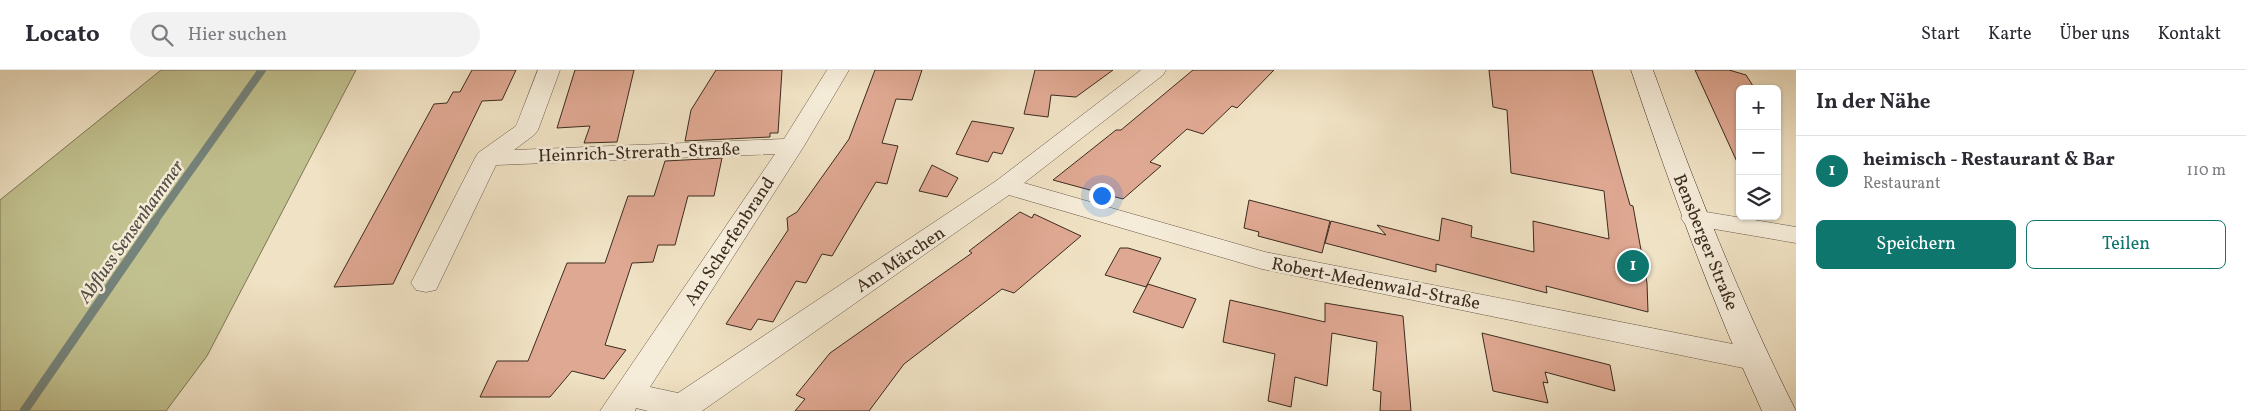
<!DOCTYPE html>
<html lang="de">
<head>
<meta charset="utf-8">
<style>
  :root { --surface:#fff; --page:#f2f2f3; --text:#2b2b33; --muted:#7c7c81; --line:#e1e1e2; --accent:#0f766e }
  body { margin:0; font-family:Vollkorn,serif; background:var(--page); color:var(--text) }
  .controls { position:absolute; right:15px; top:15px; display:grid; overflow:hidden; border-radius:8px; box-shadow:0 1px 4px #0004 }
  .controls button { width:45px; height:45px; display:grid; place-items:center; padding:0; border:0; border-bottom:1px solid var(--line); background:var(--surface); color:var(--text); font:25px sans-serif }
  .you { position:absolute; left:1101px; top:125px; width:18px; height:18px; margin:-12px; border:4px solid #fff; border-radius:50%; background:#1a73e8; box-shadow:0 0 0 8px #1a73e833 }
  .badge { display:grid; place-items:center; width:32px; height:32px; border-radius:50%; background:var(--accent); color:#fff; font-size:16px; font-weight:700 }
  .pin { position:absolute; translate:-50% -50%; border:2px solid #fff; box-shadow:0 1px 5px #0006 }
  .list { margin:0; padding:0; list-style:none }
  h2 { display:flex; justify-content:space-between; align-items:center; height:65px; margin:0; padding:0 20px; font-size:21px }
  h2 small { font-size:16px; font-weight:400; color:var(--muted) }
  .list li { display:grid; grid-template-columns:32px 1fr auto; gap:15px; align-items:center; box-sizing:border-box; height:70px; padding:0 20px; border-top:1px solid var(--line) }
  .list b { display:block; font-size:19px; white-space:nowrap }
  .list p { margin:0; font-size:16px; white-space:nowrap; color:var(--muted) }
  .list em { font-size:16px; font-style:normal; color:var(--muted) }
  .actions { display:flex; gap:10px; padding:15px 20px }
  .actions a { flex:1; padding:11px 0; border:1px solid var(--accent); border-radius:8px; text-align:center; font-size:18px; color:var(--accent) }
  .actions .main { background:var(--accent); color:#fff }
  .icon { flex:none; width:28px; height:28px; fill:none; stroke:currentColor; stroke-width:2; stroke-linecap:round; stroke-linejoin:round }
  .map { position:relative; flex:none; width:1796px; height:341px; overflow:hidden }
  header { display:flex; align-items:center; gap:30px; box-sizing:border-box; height:70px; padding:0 25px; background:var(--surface); border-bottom:1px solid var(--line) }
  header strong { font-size:24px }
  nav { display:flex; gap:28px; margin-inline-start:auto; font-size:18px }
  .search { width:350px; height:45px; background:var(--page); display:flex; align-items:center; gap:12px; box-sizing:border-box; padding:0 18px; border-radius:28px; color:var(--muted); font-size:19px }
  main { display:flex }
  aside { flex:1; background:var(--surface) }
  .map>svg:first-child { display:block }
</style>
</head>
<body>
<header>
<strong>Locato</strong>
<div class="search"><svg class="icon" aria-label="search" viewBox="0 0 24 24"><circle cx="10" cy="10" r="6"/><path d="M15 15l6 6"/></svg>Hier suchen</div>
<nav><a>Start</a><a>Karte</a><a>Über uns</a><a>Kontakt</a></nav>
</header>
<main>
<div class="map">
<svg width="1796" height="341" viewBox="0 0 1796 341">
  <rect width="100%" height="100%" fill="#f0e2c4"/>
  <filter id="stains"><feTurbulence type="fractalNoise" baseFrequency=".004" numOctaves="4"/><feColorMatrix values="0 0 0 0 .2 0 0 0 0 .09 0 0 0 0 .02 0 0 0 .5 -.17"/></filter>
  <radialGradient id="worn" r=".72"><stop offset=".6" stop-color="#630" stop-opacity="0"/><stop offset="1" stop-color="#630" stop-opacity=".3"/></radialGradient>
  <path fill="#c1c18f" stroke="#7e7657" d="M 161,0 L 356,0 L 207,286 L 166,341 L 0,341 L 0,130 Z"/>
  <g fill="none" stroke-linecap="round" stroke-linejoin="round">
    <path stroke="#75837b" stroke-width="8" d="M 154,152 L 262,0"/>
    <path stroke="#75837b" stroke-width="9" d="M 24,341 L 155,151"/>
  </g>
  <path fill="#dfa892" stroke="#3c2b1f" d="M 472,0 L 516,0 L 502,30 L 482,31 L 393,214 L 334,217 L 434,34 L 447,33 L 453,22 L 460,22 Z
    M 575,0 L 634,0 L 617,72 L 584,73 L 590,56 L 557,58 Z
    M 716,0 L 782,0 L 778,63 L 770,63 L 770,67 L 685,71 L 691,40 Z
    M 875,0 L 922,0 L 912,30 L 896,29 L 882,73 L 898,76 L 887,114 L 876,112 L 832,186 L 822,184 L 806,213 L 796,211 L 773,252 L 758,249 L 751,260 L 726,254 L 788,160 L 787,148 L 797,142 L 849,69 Z
    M 1035,0 L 1113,0 L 1076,27 L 1051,25 L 1048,47 L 1024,44 Z
    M 1193,0 L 1274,0 L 1237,38 L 1232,36 L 1203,64 L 1187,59 L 1150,92 L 1161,96 L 1123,129 L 1053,110 L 1116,60 L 1121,60 Z
    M 1489,0 L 1592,0 L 1630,135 L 1633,136 L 1647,213 L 1648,242 L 1546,216 L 1547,223 L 1436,194 L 1436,202 L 1325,173 L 1331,151 L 1386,165 L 1377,155 L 1439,171 L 1442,148 L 1472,156 L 1471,167 L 1534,182 L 1533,151 L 1609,169 L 1604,121 L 1511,103 L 1507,40 L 1493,37 Z
    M 1695,0 L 1729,0 L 1746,5 L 1755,19 L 1740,19 L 1740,95 L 1738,94 Z
    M 972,51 L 1014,58 L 1002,84 L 993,82 L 988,92 L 956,84 Z
    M 722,88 L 714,126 L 688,126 L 675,175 L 658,175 L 653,192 L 632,193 L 605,275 L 626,280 L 604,309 L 572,301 L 550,327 L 480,327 L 497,291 L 528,291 L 567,193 L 605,193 L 628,126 L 654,126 L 665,91 Z
    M 932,95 L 958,108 L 947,127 L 919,121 Z
    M 1249,130 L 1330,151 L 1322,183 L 1258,166 L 1259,162 L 1244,158 Z
    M 1020,142 L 1032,148 L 1034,144 L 1081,166 L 1014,223 L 1002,219 L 904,294 L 869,341 L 795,341 L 805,329 L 796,325 L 830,283 L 972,183 L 969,181 Z
    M 1120,178 L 1128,178 L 1161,188 L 1146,217 L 1105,205 Z
    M 1148,214 L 1196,229 L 1183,258 L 1133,242 Z
    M 1230,230 L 1325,252 L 1325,233 L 1403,246 L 1411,341 L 1380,341 L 1381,322 L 1373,320 L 1377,272 L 1332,263 L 1327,316 L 1295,307 L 1291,337 L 1268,331 L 1275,284 L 1223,272 Z
    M 1482,263 L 1610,295 L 1615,321 L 1545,302 L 1548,313 L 1543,312 L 1548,333 L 1493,321 Z"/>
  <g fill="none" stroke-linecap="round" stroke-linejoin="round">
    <defs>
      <path id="street" d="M 538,0 L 560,0 L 538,60 L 534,65 L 514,80 L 784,69 L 827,0 L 849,0 L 804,76 L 650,317 L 678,323 L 996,111 L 1141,0 L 1166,0 L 1163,5 L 1024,113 L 1265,182 L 1753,278 L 1764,281 L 1769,289 L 1764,297 L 1753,300 L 1262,199 L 1009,125 L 702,341 L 648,341 L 636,338 L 635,341 L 600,341 L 775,84 L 496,95 L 436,220 L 426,222 L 416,220 L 411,213 L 475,88 L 478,83 L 516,56 Z
        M 1694,140 L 1796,157 L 1796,173 L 1685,154 L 1681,148 L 1685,142 Z"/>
      <path id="secondary" d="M 1631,0 L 1653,0 C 1695,116 1740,230 1796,341 L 1762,341 C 1711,230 1670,116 1631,0 Z"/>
    </defs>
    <use href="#street" stroke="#695948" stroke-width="1"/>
    <use href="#secondary" stroke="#3c2b1f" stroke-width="1"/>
    <use href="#street" fill="#f5ecd9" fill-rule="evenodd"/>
    <use href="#secondary" fill="#f5ecd9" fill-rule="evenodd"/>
  </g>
  <g text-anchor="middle" stroke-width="5" stroke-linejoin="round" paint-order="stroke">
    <g font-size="18" fill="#3c2b1f" stroke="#f5ecd9">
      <text transform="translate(639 82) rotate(-2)" y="6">Heinrich-Strerath-Straße</text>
      <text transform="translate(729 171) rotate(-57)" y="6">Am Scherfenbrand</text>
      <text transform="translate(1706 172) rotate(68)" y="6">Bensberger Straße</text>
      <text transform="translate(900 189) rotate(-34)" y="6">Am Märchen</text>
      <text transform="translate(1376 213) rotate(11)" y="6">Robert-Medenwald-Straße</text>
    </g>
    <g font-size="19" font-style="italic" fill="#545045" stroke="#f5ecd9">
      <text transform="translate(130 161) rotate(-55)" y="7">Abfluss Sensenhammer</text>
    </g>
  </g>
  <rect width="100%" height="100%" filter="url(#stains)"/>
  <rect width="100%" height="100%" fill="url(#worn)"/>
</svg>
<div class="controls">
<button>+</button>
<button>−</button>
<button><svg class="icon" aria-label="layers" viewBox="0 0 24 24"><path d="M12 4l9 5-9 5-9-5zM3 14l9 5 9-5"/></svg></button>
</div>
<div class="you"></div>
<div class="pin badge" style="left:1633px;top:196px">1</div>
</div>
<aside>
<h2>In der Nähe<small></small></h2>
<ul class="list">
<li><span class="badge">1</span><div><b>heimisch - Restaurant &amp; Bar</b><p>Restaurant</p></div><em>110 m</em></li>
</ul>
<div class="actions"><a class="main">Speichern</a><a>Teilen</a></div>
</aside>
</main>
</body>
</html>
